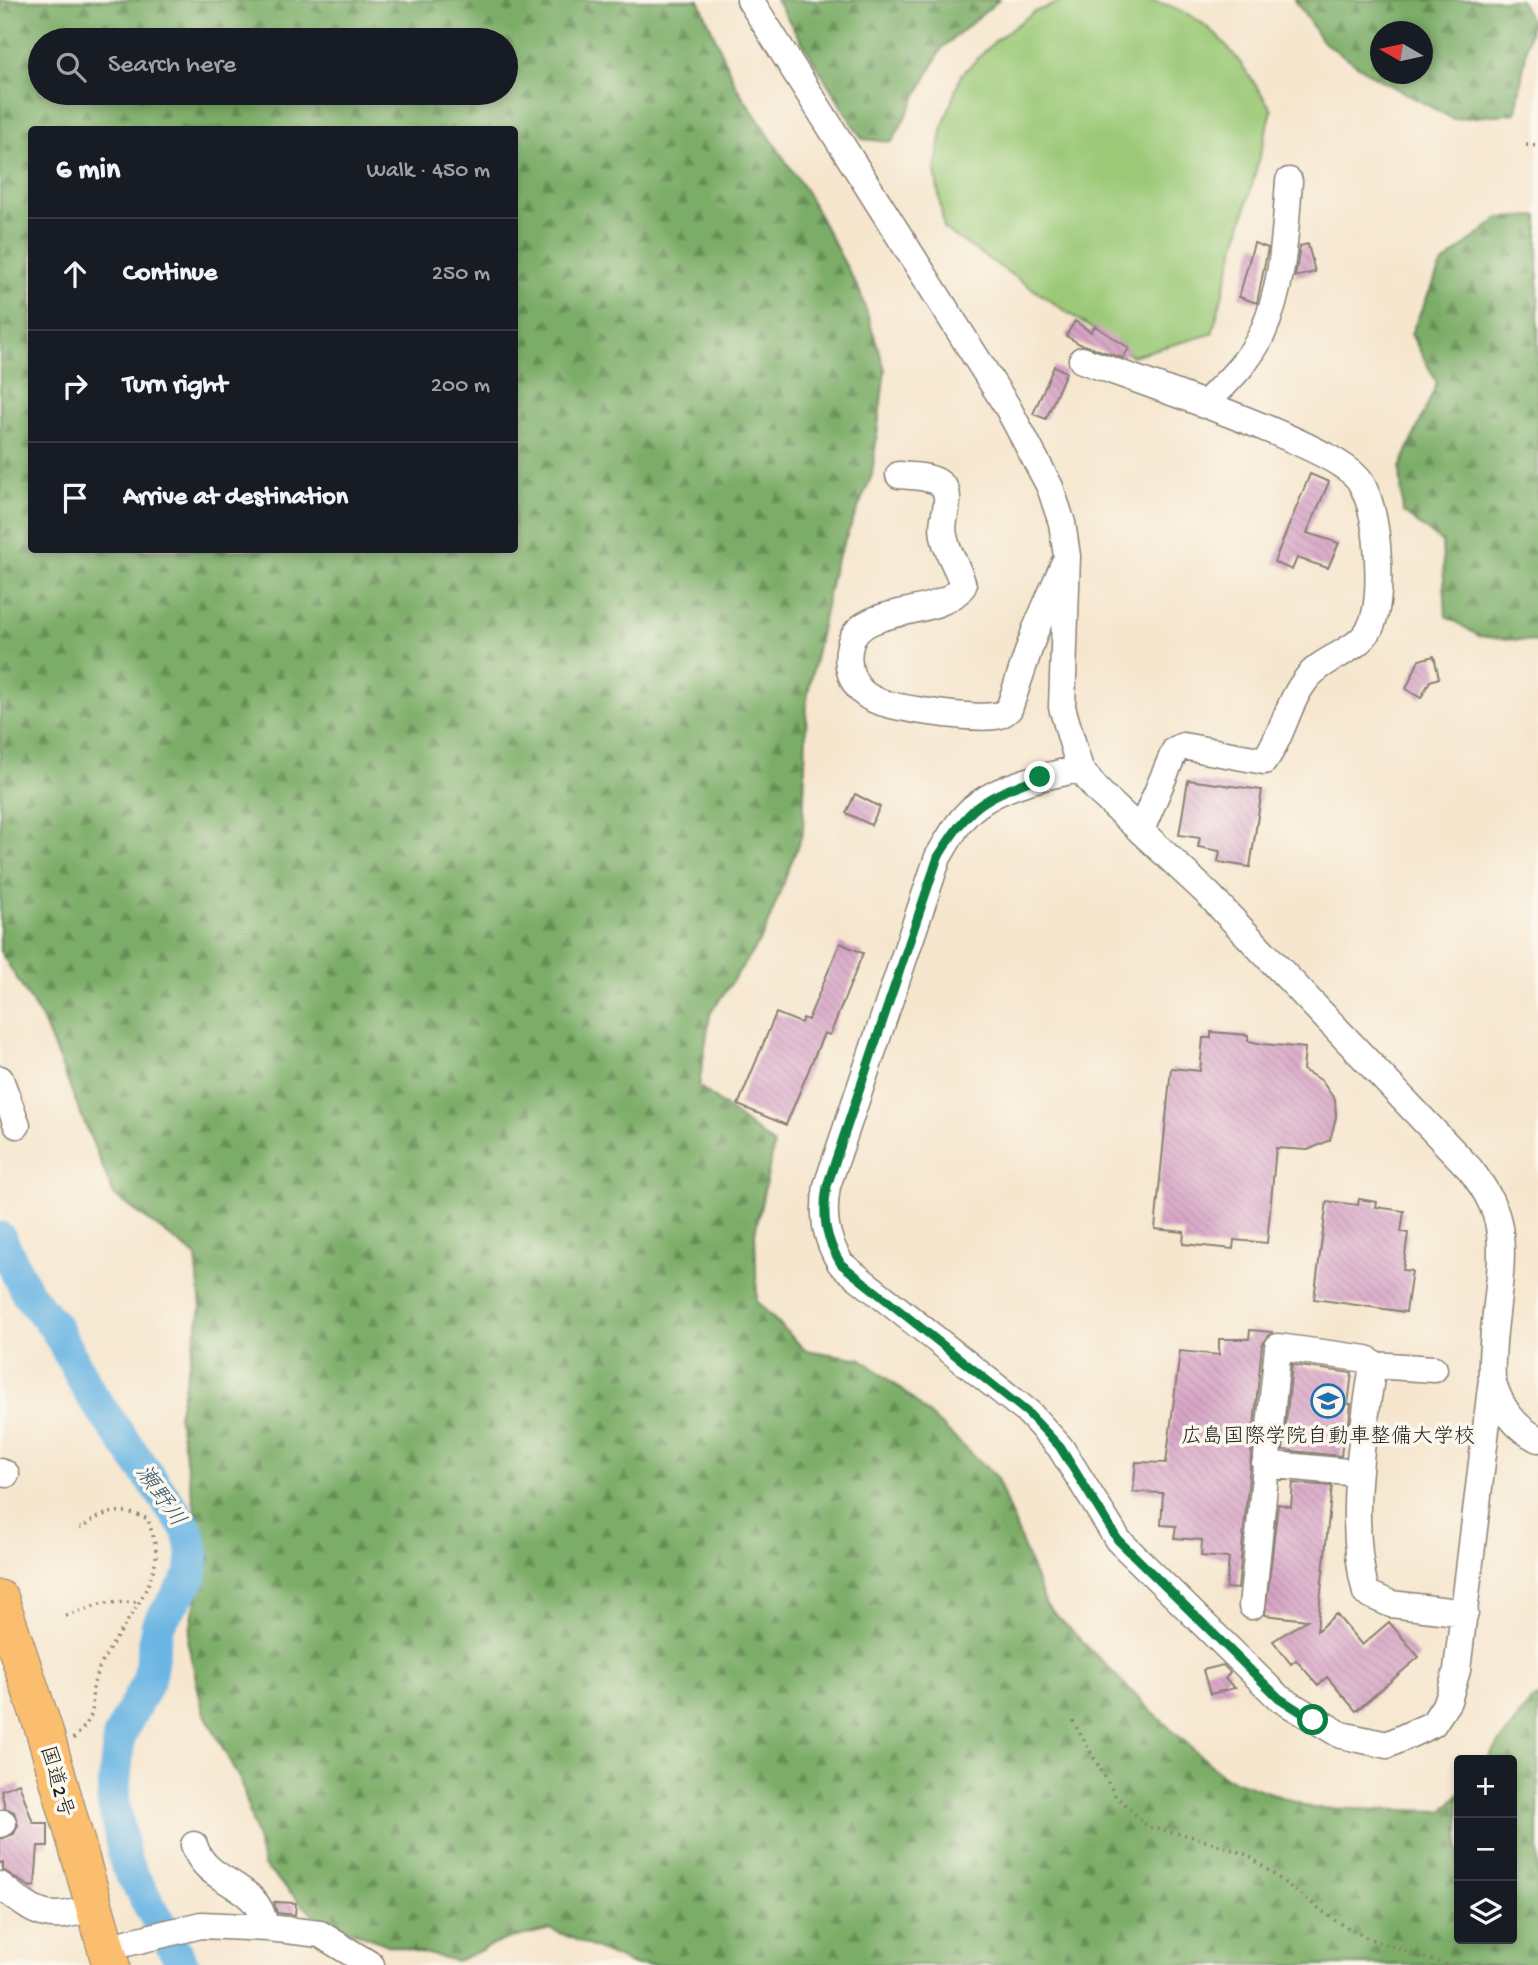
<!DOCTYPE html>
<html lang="en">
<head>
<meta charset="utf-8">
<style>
  :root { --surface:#171b24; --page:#20242c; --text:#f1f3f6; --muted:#9ea1a6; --line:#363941 }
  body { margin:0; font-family:"Gochi Hand","Klee One",sans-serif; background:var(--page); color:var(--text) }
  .controls { position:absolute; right:21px; bottom:21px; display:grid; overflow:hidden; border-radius:7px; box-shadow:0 4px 10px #0003 }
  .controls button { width:63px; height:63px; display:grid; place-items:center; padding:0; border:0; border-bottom:2px solid var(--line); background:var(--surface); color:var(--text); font:35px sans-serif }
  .compass { position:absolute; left:1370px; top:21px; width:63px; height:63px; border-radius:50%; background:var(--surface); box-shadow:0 4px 10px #0003; rotate:279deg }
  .stop { position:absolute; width:21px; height:21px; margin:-16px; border:5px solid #0b8043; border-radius:50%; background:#fff }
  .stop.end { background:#0b8043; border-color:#fff; box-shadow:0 2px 7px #0008 }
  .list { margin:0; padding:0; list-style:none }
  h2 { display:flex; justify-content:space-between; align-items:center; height:91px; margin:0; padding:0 28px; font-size:30px }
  h2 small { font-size:23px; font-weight:400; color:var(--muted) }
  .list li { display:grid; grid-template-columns:46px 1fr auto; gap:21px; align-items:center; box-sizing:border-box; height:112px; padding:0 28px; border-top:2px solid var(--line) }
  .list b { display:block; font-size:26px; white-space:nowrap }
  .list em { font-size:23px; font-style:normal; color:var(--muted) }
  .icon { flex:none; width:38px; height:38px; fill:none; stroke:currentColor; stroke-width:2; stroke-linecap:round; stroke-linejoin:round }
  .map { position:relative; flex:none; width:1538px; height:1965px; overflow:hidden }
  .search { position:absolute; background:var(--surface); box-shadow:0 4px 10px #0003; left:28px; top:28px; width:490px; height:77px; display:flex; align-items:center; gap:18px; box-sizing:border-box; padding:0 24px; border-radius:38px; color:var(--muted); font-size:26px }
  .panel { position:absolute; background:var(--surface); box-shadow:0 4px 10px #0003; left:28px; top:126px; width:490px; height:427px; border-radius:7px }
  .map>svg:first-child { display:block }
</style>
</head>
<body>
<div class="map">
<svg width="1538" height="1965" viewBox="0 0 1538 1965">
  <defs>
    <pattern id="forest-firs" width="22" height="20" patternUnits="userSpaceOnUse" patternTransform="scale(1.75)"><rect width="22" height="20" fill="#7cad68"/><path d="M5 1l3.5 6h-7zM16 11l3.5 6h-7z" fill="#658c55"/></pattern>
    <pattern id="building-back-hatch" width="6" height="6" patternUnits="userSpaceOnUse" patternTransform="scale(1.75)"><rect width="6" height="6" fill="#d6a1c4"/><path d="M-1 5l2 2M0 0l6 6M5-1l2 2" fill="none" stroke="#b78aa8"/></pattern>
  </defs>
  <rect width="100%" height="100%" fill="#fbf7ec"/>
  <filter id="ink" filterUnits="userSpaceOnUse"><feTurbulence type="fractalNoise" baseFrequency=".0143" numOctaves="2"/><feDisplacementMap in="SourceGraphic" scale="14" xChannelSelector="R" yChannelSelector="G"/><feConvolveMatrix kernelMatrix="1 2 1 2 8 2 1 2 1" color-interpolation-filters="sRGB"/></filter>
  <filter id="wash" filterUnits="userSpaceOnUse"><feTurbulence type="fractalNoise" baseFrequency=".00686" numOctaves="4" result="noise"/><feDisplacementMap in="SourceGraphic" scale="28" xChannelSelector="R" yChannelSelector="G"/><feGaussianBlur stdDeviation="1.57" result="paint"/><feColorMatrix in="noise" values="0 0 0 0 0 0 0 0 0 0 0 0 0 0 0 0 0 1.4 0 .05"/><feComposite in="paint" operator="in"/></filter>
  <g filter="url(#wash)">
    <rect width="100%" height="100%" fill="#f6e6ce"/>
    <path fill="#9bc977" stroke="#5c724a" stroke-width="2" d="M 1066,0 C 1092,0 1121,0 1147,0 C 1212,11 1239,60 1272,110 L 1212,334 L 1132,356 L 944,229 L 935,170 L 943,126 L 961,75 L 995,41 L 1034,12 Z"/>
    <path fill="url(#forest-firs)" stroke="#4c6442" stroke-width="2" fill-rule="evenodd" d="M 0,0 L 699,0 L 736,86 L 807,193 L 860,292 L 885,369 L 872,475 L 834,566 L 807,699 L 803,832 L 763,936 L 710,1014 L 699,1086 L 774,1145 L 755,1233 L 757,1302 L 805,1350 L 862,1359 L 910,1397 L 996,1476 L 1046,1605 L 1151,1711 L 1223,1776 L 1312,1808 L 1443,1811 L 1459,1794 L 1459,1939 L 1512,1939 L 1512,1760 L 1487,1760 L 1530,1702 L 1538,1698 L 1538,1965 L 634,1965 L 551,1929 L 504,1940 L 457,1961 L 388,1945 L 314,1916 L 264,1866 L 242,1784 L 203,1711 L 188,1643 L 194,1608 L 210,1558 L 193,1500 L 178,1415 L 201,1309 L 196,1256 L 114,1195 L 43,1021 L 0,951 ZM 506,40 L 506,93 L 40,93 L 40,40 ZM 32,130 L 514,130 L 514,550 L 32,550 Z
      M 776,0 L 999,0 L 942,48 L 892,142 L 862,139 Z
      M 1295,0 L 1520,0 L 1531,22 L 1516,113 L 1453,119 L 1375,77 L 1322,41 ZM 1380,32 L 1422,32 L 1422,74 L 1380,74 Z
      M 1538,216 L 1538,642 L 1479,636 L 1446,616 L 1442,542 L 1403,512 L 1400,468 L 1437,383 L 1411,334 L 1441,265 L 1499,218 Z"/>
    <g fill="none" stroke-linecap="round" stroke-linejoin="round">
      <path stroke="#6bb5e3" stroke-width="33" d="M 0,1238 L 28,1295 L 55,1327 L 91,1395 L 187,1529 L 193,1553 L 191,1576 L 157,1626 L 149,1679 L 119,1736 L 113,1801 L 126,1864 L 183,1965"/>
    </g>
    <g id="blocks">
      <path fill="url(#building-back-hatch)" d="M 1254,243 L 1268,248 L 1257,303 L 1239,297 Z
        M 1308,244 L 1315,272 L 1295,277 L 1300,246 Z
        M 1075,321 L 1091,332 L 1095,326 L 1129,348 L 1123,358 L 1080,344 L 1066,336 Z
        M 1054,366 L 1066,372 L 1046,419 L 1033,414 Z
        M 1310,474 L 1329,482 L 1307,533 L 1339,543 L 1328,568 L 1297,558 L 1292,570 L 1274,562 Z
        M 1434,656 L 1439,678 L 1430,681 L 1421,698 L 1406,689 L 1419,660 Z
        M 1188,780 L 1262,790 L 1250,867 L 1218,862 L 1220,851 L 1198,847 L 1200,838 L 1179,835 Z
        M 855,794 L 880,807 L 871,825 L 846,813 Z
        M 840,943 L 863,953 L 830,1035 L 824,1033 L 786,1125 L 738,1105 L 776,1013 L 801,1023 L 803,1018 L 808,1020 Z
        M 1211,1032 L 1248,1035 L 1248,1041 L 1263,1044 L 1305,1048 L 1303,1070 L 1321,1080 L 1335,1100 L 1336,1117 L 1330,1140 L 1308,1150 L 1276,1148 L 1267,1243 L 1234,1240 L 1233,1249 L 1183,1244 L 1184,1232 L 1155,1229 L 1171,1068 L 1200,1071 L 1203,1038 L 1211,1038 Z
        M 1359,1199 L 1377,1202 L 1376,1207 L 1404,1211 L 1401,1232 L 1408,1233 L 1403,1270 L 1412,1271 L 1406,1312 L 1314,1299 L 1327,1201 L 1358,1205 Z
        M 1250,1330 L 1272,1332 L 1262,1345 L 1238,1589 L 1226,1588 L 1229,1558 L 1201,1556 L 1202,1540 L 1174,1538 L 1176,1526 L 1161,1525 L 1163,1493 L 1133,1492 L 1136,1462 L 1166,1463 L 1180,1351 L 1219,1355 L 1219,1339 L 1249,1339 Z
        M 1292,1365 L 1352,1373 L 1348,1404 L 1351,1404 L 1349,1423 L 1345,1422 L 1341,1456 L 1283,1450 Z
        M 1293,1483 L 1332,1486 L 1317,1631 L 1336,1614 L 1362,1645 L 1389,1622 L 1419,1657 L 1356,1711 L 1327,1677 L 1318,1685 L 1296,1660 L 1291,1664 L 1273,1641 L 1307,1620 L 1265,1615 L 1278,1504 L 1291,1507 Z
        M 1223,1665 L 1230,1672 L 1225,1679 L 1235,1688 L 1210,1694 L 1203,1670 Z
        M 19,1783 L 33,1823 L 48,1823 L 48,1846 L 38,1846 L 35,1886 L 30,1887 L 3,1870 L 3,1863 L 0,1863 L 0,1839 L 14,1834 L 18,1825 L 14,1812 L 5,1808 L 1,1790 Z
        M 274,1902 L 296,1903 L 295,1915 L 277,1913 Z"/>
    </g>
  </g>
  <g filter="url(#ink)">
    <use href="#blocks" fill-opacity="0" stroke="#898175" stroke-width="2"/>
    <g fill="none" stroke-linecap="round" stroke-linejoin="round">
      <defs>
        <path id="minor" d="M 750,0 L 1008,408 L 1050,487 L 1062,523 L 1067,556 L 1062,707 L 1080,769 L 1098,791 L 1207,893 L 1470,1169 C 1482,1185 1493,1201 1498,1222 C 1508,1267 1489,1330 1492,1379 L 1457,1670 L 1448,1701 L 1433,1724 L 1387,1745 L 1341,1735 L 1279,1698 L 1118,1540 L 1060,1447 L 1029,1413 L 841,1264 C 825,1238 822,1216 827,1186 L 938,857 C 949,839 959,818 977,805 C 1005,784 1046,776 1080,769
          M 1082,360 C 1131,378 1342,447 1361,483 C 1373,504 1377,537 1378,560 C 1379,580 1379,611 1370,628 C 1357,652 1324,657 1308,677 C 1287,702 1283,736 1264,761 L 1183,746 L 1175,750 L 1141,830
          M 1204,405 C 1225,384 1249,362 1262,334 C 1284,286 1285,232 1289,181
          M 899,475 C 924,477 953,476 946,509 C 944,518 942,526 944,536 C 947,554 959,568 963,586 C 939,620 860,603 850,645 C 845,665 852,687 869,697 C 888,709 972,719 995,716 C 1001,716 1005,712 1009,709 L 1035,631 L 1064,564
          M 0,1079 L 17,1125
          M 1373,1365 L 1434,1369
          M 1492,1380 C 1500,1406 1513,1427 1538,1439
          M 1265,1464 L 1358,1473
          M 0,1472 L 6,1474
          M 1252,1606 L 1278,1347 L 1367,1359 L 1373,1365 C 1362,1439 1347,1518 1366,1593 L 1391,1604 L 1465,1613
          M 0,1824 L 3,1823
          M 194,1845 C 207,1887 259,1880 265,1927
          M 0,1885 C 36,1914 47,1924 93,1907
          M 106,1948 L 201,1925 L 269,1928 L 320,1934 L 371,1965"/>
        <path id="highway" d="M 0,1599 L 44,1730 L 111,1965"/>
      </defs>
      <use href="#minor" stroke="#898175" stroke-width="29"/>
      <use href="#highway" stroke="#898175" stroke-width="39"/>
      <path stroke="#898175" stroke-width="3.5" stroke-dasharray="2 5" stroke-linecap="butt" d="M 1526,145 L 1538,146
        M 66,1616 L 103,1603 L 137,1602
        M 1073,1721 L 1115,1795 L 1148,1827 L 1194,1837 L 1248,1855 L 1334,1920 L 1367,1938 L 1447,1965
        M 73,1739 C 104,1709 86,1706 96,1676 C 111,1636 151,1600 156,1556 C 157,1544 151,1531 148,1519 C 127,1510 112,1508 92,1521 C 85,1525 85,1529 77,1528"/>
      <use href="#minor" stroke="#fff" stroke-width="26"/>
      <use href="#highway" stroke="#fbbd6e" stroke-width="37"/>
    </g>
  </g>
  <g fill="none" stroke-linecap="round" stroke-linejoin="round" filter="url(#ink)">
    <path stroke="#0b8043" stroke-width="9" d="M 1040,777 C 981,799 971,804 938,857 L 827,1186 C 822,1216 825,1238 841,1264 L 1028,1413 L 1060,1447 L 1118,1540 L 1279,1698 L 1313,1720"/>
  </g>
  <defs>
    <symbol id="university-ring" viewBox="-11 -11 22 22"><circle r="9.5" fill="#fbf7ec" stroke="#1f6fb2" stroke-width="1.5"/><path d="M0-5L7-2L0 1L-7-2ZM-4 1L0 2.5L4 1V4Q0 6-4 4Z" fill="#1f6fb2"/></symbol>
  </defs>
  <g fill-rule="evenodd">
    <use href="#university-ring" x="1309" y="1382" width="38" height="38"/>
  </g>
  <g text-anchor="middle" stroke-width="7" stroke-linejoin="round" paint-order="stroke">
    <g font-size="21" fill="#1c1c1c" stroke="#fbf7ec">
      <text x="1328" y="1442">広島国際学院自動車整備大学校</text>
    </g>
    <g font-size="21" fill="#1c1c1c" stroke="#fbf7ec">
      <text transform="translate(58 1781) rotate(74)" y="7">国道2号</text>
    </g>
    <g font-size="23" font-style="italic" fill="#3c596c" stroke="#fbf7ec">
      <text transform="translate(162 1495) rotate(55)" y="8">瀬野川</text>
    </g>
  </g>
</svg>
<div class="controls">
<button>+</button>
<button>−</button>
<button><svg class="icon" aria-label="layers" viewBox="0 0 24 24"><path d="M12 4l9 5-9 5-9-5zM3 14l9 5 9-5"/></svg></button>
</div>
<svg class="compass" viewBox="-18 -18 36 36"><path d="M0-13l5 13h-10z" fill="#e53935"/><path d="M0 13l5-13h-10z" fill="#9ea1a6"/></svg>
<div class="stop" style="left:1313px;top:1720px"></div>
<div class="stop end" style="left:1040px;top:777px"></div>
<div class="search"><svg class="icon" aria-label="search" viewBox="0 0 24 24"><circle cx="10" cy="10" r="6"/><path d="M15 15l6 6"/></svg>Search here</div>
<section class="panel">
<h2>6 min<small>Walk · 450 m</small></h2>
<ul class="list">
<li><svg class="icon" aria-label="ahead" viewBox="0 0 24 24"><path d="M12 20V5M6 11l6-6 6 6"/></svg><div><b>Continue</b></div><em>250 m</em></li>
<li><svg class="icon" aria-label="right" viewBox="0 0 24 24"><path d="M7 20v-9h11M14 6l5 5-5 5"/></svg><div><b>Turn right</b></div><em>200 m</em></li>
<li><svg class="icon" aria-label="arrive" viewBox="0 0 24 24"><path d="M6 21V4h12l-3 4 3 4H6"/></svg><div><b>Arrive at destination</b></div></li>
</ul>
</section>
</div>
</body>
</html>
